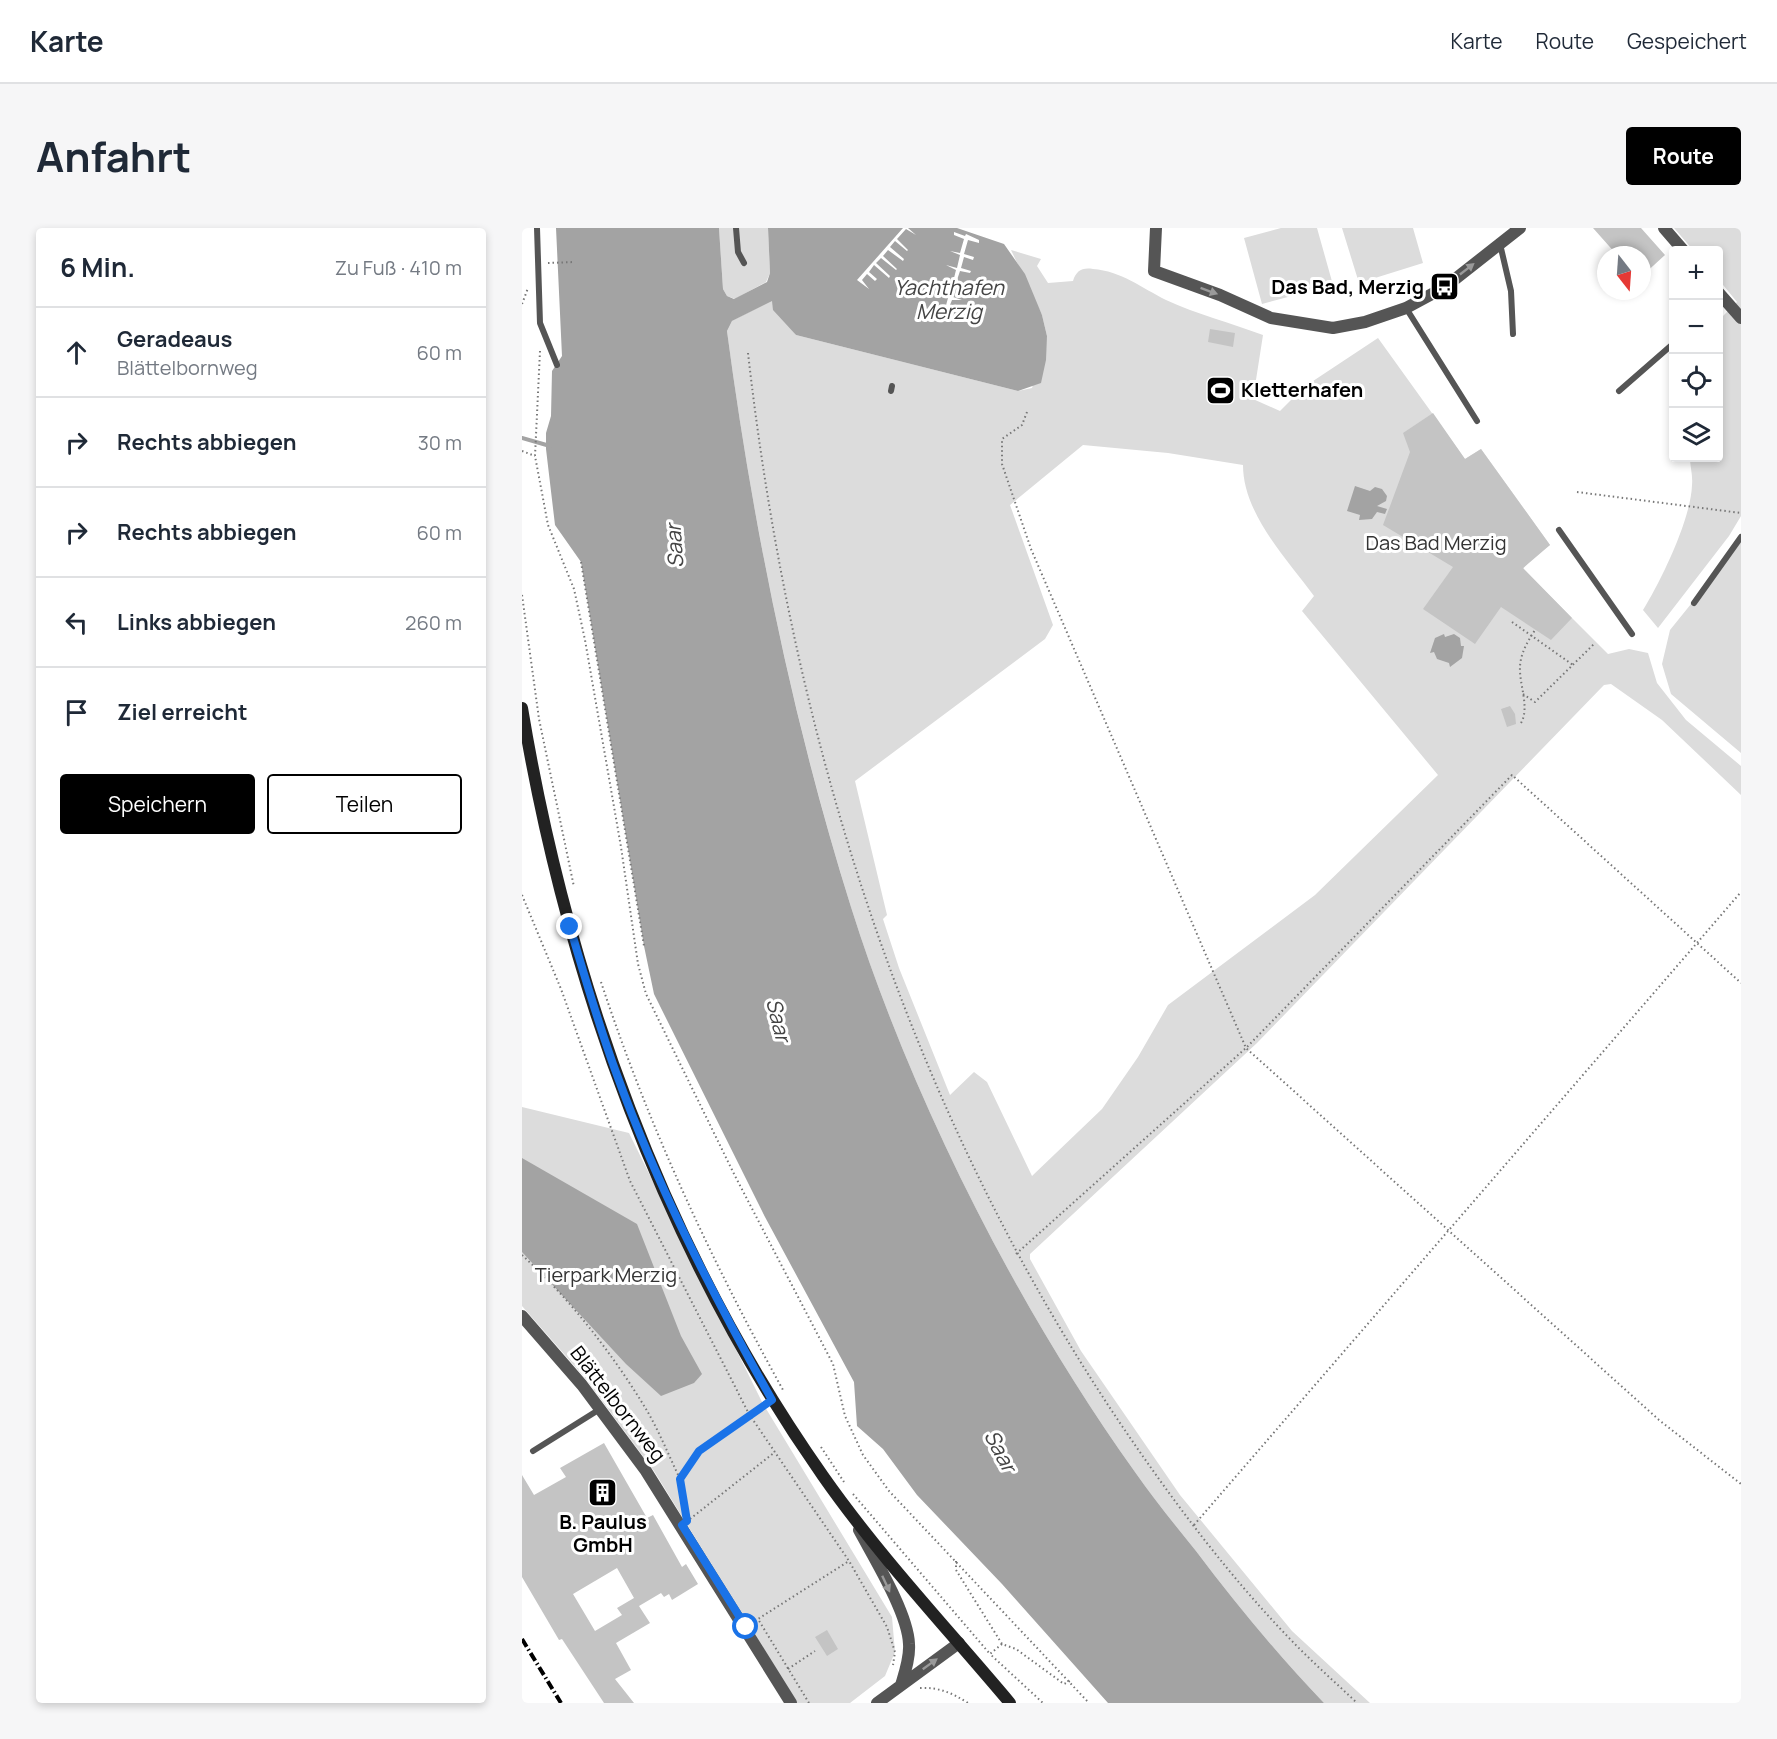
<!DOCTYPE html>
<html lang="de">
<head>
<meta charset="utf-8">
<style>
  :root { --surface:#fff; --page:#f6f6f7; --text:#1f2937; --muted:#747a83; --line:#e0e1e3; --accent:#000 }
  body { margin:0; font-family:Manrope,sans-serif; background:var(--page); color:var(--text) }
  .controls { position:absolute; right:18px; top:18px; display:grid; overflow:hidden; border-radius:6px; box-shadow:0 3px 9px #0003 }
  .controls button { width:54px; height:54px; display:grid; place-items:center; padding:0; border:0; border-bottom:2px solid var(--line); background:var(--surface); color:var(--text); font:30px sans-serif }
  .compass { position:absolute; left:1075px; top:18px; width:54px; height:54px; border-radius:50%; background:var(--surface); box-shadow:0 3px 9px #0003; rotate:163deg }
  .stop { position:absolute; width:18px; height:18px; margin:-14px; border:4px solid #1a73e8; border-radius:50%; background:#fff }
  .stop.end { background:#1a73e8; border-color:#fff; box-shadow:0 2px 6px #0008 }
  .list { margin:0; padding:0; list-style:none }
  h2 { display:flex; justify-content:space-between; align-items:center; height:78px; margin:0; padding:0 24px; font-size:26px }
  h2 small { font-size:20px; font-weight:400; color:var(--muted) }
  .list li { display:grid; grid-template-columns:39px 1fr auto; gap:18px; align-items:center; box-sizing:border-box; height:90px; padding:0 24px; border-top:2px solid var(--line) }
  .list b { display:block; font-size:22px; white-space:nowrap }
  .list p { margin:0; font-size:20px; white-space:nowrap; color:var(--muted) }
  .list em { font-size:20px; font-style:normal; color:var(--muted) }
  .actions { display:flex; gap:12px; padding:18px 24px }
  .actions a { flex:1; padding:14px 0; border:2px solid var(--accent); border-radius:6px; text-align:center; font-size:21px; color:var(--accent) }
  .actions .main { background:var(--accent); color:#fff }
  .icon { flex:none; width:33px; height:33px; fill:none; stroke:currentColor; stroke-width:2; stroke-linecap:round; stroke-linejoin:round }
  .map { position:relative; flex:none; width:1219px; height:1475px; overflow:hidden; border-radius:6px }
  header { display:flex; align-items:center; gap:36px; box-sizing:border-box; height:84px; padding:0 30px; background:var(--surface); border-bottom:2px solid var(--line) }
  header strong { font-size:28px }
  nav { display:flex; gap:33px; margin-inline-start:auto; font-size:21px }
  .intro { display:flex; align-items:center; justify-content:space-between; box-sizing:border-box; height:144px; padding:0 36px }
  h1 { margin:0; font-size:42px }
  .button { padding:15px 27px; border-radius:6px; background:var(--accent); color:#fff; font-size:21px; font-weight:700 }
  main { display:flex; gap:36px; padding:0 36px }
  aside { flex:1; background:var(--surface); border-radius:6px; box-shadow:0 3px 9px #0003 }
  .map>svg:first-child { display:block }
</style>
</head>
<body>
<header>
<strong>Karte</strong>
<nav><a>Karte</a><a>Route</a><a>Gespeichert</a></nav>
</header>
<div class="intro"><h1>Anfahrt</h1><a class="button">Route</a></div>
<main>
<aside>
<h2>6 Min.<small>Zu Fuß · 410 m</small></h2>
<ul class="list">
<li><svg class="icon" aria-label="ahead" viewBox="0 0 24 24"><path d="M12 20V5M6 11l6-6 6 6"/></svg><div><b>Geradeaus</b><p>Blättelbornweg</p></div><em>60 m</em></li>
<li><svg class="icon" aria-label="right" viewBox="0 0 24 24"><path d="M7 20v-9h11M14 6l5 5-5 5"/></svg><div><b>Rechts abbiegen</b></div><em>30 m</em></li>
<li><svg class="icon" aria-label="right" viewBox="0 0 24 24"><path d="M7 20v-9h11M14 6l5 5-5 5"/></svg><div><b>Rechts abbiegen</b></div><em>60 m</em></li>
<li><svg class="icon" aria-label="left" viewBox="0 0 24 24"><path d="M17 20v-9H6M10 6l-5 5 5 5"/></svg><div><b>Links abbiegen</b></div><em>260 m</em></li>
<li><svg class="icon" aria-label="arrive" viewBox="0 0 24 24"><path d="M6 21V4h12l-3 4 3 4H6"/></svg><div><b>Ziel erreicht</b></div></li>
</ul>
<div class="actions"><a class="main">Speichern</a><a>Teilen</a></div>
</aside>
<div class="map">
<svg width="1219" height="1475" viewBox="0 0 1219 1475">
  <rect width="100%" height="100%" fill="#fff"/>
  <path fill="#dcdcdc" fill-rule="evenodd" d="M 197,0 L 246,0 L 248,45 L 244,54 L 213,71 L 205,68 L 201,61 Z
    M 759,0 L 795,0 L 811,57 L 740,76 L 722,10 Z
    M 820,0 L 891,0 L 901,35 L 837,55 Z
    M 1152,0 L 1219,0 L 1219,288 L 1207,308 L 1136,400 L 1121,382 C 1139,353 1169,291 1170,257 C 1171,248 1168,238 1168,230 L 1196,230 L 1197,92 L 1215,74 L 1197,52 L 1196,22 L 1171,22 Z
    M 489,22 L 519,31 L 515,38 L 526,55 L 551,53 C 554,43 560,39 571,41 C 599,43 620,60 644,72 C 674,86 709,95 741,107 L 731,171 L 758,183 L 782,159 L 856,110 L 943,231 L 959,221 L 1028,317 L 1010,330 L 1001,341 L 1086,426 L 1107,421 L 1126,425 L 1135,455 L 1164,492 L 1219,538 L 1219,567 L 1140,492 L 1089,456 L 1082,457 L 735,815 L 508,1026 L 508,1031 L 559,1123 L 658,1267 L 770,1403 L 848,1475 L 802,1475 C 756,1427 714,1376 674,1323 C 653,1297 632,1271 613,1244 C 496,1081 389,870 329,679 C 270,490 231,298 205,103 L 210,93 L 250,72 L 274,107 L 496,163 L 510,160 L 525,108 L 520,87 ZM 561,217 L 646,225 L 721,237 C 721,286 765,331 792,368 L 780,383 L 916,547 L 793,667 L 646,777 L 616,829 L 580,881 L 510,948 L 465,854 L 452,844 L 428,867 L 377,740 L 361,691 L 365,687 L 333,553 L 523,411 L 531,397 L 488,277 Z
    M 1219,314 L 1219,525 L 1149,466 L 1140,436 L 1148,402 Z
    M 0,879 L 107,905 L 240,1174 L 370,1389 L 373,1424 L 363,1448 L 328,1475 L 275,1475 L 132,1243 L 63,1150 L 0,1078 Z"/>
  <path fill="#a3a3a3" d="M 34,0 L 197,0 L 201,61 L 205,68 L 212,71 L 245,54 L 248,45 L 246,0 L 435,0 L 482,16 L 503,46 L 520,87 L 525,108 L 524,132 L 519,155 L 496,163 L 274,107 L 251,82 L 250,73 L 210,93 L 205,103 C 231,298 270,491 329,679 C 389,870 496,1081 613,1244 C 632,1271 653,1297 674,1323 C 714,1376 756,1427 802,1475 L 586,1475 L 480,1356 L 395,1267 L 361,1221 L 335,1198 L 332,1154 L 243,989 L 132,766 L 122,718 L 59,334 L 33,297 L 24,221 L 24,205 L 29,188 L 30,143 L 40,128 Z
    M 833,258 L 848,263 L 853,259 L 860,261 L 865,268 L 864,273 L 855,278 L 865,281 L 863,286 L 855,284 L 850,291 L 837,292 L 838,287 L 825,283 Z
    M 922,406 L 923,409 L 932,406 L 938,410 L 939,418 L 942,418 L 940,430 L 928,439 L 927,435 L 915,431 L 912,424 L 908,425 L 913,410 Z
    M 0,930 L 115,996 L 159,1108 L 180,1146 L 172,1155 L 139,1168 L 104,1136 L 0,1024 Z"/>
  <path fill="#fff" d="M 381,0 L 386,0 L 394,7 L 384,1 L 375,11 L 386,22 L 385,23 L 373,13 L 368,19 L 382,31 L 381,33 L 366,22 L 361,28 L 375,41 L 374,42 L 359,30 L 354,35 L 368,48 L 367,50 L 352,37 L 347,44 L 355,51 L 353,53 L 345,46 L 340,52 L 347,61 L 335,52 Z
    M 432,4 L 443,8 L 444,6 L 457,12 L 457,15 L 446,12 L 442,26 L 452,29 L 451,32 L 442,29 L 439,40 L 449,43 L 448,45 L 438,43 L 434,55 L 444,58 L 434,58 L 431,69 L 440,72 L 430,72 L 426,82 L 436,88 L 426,85 L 425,87 L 412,81 L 423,81 L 426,70 L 415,67 L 416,65 L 426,68 L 429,57 L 420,51 L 431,54 L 434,42 L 424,37 L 435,40 L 438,27 L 428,23 L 438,25 L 442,11 L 432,7 Z"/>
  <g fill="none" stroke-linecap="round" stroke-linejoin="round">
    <path stroke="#a3a3a3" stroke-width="4" d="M 0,210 L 28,218"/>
  </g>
  <path fill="#c4c4c4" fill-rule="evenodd" d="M 1071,0 L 1119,0 L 1143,27 L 1120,48 L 1120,27 L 1095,27 Z
    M 688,101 L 713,105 L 711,119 L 686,114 Z
    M 911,185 L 943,231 L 959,221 L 1028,317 L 1001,340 L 1050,390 L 1029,412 L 979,379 L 953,416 L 901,381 L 931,339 L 861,297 L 888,224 L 881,205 Z
    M 988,478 L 993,486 L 994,496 L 985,499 L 979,481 Z
    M 82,1215 L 125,1290 L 131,1287 L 160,1339 L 164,1336 L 176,1356 L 150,1372 L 147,1366 L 142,1369 L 139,1365 L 117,1378 L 128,1395 L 94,1415 L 109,1442 L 93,1451 L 112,1475 L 82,1475 L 40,1411 L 37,1412 L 0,1349 L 0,1247 L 12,1267 L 44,1249 L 38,1240 ZM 95,1340 L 112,1370 L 95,1380 L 100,1387 L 73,1403 L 51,1366 Z
    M 305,1402 L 316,1421 L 305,1428 L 293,1409 Z"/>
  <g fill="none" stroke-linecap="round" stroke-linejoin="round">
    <path stroke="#777" stroke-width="2" stroke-dasharray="1.5 3" stroke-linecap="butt" d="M 26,35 L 53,34
      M 0,76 L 6,60
      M 18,123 L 13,228 L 26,297 L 52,361 L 63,412 L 99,619 L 116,736 L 124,766 L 213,948 L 311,1136 L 323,1188 L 341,1227 L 367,1263 L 567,1475
      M 226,125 C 269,506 384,878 600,1198 C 651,1273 706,1347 769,1412 C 790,1434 813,1454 835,1475
      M 505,184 L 500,197 L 480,211 L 480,236 L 509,321 L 724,820 L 1137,1192 L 1219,1256
      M 0,223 L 13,228
      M 1055,264 L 1219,285
      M 59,334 L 122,718
      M 0,367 L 17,491 L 52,659
      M 990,394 L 1051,437
      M 1001,466 L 1013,474 L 1073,415
      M 999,495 C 1008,479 997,457 998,438 C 999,424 1006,413 1013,402
      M 0,667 L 39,761 L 108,953 L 227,1186 L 327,1333 L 365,1399 L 373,1424 L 371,1437
      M 79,754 C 127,899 187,1028 261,1162
      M 494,1026 L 724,820 L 990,547 L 1219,755
      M 0,1027 C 48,1071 90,1125 124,1181 C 137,1203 147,1228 158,1251
      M 299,1219 L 322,1254
      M 331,1266 L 468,1426
      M 162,1280 L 158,1251 L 177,1223 L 240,1178
      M 168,1291 L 253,1224
      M 672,1297 L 1219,664
      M 434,1333 L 434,1342 L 480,1416 L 494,1421 L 542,1456 L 548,1453
      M 480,1416 L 468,1426 L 521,1475
      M 266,1441 L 293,1423
      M 398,1460 C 417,1459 430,1465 446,1475
      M 287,1475 L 236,1391 L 327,1333"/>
    <path stroke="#555" stroke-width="6" d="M 15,0 L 18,95 L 35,137
      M 214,0 L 216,24 L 222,35
      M 978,16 L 989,63 L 991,106
      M 884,80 L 955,193
      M 369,163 L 370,158
      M 1097,163 L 1152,115
      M 1037,302 L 1110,406
      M 1172,375 L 1219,309
      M 11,1223 L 78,1181"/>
    <path stroke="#555" stroke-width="12" d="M 634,0 L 632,43 L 698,67 L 749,90 L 811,100 L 843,94 L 884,80 L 923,59 L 998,0
      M 1142,0 L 1161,22
      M 1196,64 L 1219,90
      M 0,1088 L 60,1157 L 124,1243 L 269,1475
      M 337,1302 C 352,1330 386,1385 387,1416 C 388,1430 383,1444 379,1457
      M 355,1475 L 437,1415"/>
    <path stroke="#222" stroke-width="12" d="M 0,480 C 45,751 142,1022 301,1248 C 357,1328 425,1400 488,1475"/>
    <path stroke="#000" stroke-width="4" stroke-dasharray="9 3 1.5 3" stroke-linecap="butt" d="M 0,1411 L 39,1475"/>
  </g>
  <defs><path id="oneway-solid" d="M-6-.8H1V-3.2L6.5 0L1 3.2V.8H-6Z" transform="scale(1.5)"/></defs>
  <g fill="#999">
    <use href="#oneway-solid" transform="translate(945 41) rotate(-38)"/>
    <use href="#oneway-solid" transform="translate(687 63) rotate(20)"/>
    <use href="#oneway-solid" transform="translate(364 1356) rotate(65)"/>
    <use href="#oneway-solid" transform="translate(408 1436) rotate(-36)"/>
  </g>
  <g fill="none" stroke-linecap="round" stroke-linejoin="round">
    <path stroke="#1a73e8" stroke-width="8" d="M 48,699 C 63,749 77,799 95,847 C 136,960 191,1067 250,1172 L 177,1223 L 158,1251 L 165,1293 L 160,1297 L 224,1399"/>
  </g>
  <defs>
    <symbol id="bus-square" viewBox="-11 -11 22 22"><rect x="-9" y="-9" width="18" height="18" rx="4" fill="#000" stroke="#fff"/><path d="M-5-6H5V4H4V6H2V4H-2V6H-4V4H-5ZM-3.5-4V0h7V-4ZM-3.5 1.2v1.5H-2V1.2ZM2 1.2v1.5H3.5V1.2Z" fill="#fff"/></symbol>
    <symbol id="stadium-square" viewBox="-11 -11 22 22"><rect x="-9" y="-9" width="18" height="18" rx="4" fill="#000" stroke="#fff"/><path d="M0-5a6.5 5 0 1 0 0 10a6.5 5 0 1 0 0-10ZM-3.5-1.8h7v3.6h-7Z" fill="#fff"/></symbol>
    <symbol id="building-square" viewBox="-11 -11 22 22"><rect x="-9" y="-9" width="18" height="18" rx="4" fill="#000" stroke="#fff"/><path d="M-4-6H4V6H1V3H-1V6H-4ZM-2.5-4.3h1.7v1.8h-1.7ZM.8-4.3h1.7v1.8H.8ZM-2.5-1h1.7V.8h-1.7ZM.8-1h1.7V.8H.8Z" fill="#fff"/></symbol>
  </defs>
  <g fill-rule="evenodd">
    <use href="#bus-square" x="906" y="42" width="33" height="33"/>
    <use href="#stadium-square" x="682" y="146" width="33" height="33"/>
    <use href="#building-square" x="64" y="1248" width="33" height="33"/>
  </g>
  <g text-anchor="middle" stroke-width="6" stroke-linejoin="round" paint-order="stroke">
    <g font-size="20" font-weight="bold" fill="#000" stroke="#fff" text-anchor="end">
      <text x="902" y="66">Das Bad, Merzig</text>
      <text x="719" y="169" text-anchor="start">Kletterhafen</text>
      <text x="81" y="1301" text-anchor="middle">B. Paulus<tspan x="81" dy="23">GmbH</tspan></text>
    </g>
    <g font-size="20" fill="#333" stroke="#fff">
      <text x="914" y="322">Das Bad Merzig</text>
      <text x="84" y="1054">Tierpark Merzig</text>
    </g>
    <g font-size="20" fill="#000" stroke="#fff">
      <text transform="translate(96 1176) rotate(52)" y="7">Blättelbornweg</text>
    </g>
    <g font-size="21" font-style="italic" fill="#444" stroke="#fff">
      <text x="427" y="67">Yachthafen<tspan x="427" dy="24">Merzig</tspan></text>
      <text transform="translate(153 318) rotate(-94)" y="7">Saar</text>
      <text transform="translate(256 792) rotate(76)" y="7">Saar</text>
      <text transform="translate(478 1223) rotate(62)" y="7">Saar</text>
    </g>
  </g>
</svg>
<div class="controls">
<button>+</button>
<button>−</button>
<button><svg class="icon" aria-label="locate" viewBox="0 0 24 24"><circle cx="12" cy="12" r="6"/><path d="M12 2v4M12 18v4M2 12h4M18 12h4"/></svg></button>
<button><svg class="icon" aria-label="layers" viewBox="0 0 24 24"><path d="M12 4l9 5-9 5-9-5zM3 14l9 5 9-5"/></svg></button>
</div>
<svg class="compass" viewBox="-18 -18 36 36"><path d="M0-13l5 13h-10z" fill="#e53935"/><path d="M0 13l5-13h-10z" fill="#747a83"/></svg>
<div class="stop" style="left:224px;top:1399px"></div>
<div class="stop end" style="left:48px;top:699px"></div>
</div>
</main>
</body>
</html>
